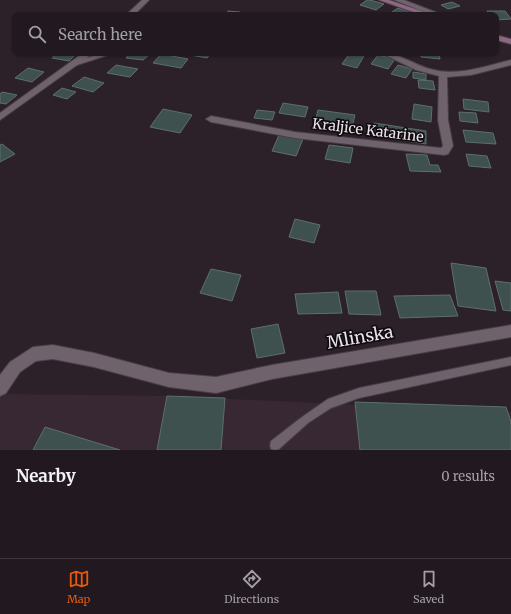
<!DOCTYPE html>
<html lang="en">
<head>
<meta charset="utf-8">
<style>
  :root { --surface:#21191f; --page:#292228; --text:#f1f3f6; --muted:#a2a0a4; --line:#3e383d; --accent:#ea580c }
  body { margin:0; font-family:Merriweather,serif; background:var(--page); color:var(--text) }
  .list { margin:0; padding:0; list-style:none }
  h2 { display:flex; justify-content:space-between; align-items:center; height:52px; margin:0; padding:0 16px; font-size:17px }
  h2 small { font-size:13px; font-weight:400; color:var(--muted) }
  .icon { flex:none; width:22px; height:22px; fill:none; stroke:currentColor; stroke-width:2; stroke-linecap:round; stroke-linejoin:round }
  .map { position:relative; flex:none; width:511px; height:450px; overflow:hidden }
  .search { position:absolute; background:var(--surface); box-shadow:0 1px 3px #0004; left:12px; right:12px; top:12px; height:44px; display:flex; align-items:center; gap:10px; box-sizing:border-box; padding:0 14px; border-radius:8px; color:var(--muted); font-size:15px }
  .sheet { height:108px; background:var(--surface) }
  nav { display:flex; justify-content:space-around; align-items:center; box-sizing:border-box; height:56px; border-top:1px solid var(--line); background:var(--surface); font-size:11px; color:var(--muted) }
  nav a { display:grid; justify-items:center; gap:2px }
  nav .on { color:var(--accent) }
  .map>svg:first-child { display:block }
</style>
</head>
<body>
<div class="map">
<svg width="511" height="450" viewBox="0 0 511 450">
  <rect width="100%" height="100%" fill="#2c2129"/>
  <path fill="#382834" d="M 0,394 L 167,396 L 511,412 L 511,450 L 0,450 Z"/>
  <path fill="#3f514e" stroke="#5d6f6c" d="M 367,0 L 370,0 L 384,4 L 376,10 L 360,5 Z
    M 452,2 L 460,6 L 448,9 L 441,5 Z
    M 398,8 L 418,14 L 389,14 Z
    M 228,11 L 240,12 L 239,15 L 226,15 Z
    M 487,11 L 505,11 L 511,19 L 496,20 L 496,15 L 490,15 Z
    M 58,53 L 60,53 L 75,55 L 69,61 L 52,58 Z
    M 130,53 L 151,53 L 143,60 L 126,58 Z
    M 192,53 L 211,53 L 207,58 L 190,55 Z
    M 350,53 L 365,54 L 357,68 L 342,64 Z
    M 421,53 L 439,53 L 440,59 L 421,57 Z
    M 161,54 L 188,59 L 181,68 L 153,63 Z
    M 378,55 L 395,59 L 388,69 L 371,64 Z
    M 116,65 L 138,69 L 130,77 L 107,73 Z
    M 398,65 L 412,69 L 406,78 L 391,74 Z
    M 28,68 L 44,72 L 32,82 L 15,78 Z
    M 413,72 L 426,74 L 426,80 L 413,78 Z
    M 84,77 L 104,83 L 93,92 L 72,86 Z
    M 418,80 L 433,81 L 435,90 L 419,88 Z
    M 62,88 L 76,92 L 67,99 L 53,95 Z
    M 2,92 L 17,95 L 6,104 L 0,103 L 0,94 Z
    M 463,99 L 488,102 L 489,112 L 464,109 Z
    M 283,103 L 308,107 L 305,117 L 279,113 Z
    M 414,104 L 432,107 L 431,122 L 412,119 Z
    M 163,109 L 192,115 L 180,133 L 150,127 Z
    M 257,110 L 275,112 L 272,120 L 254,118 Z
    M 318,110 L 355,115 L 352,127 L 315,122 Z
    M 459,112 L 476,113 L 478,123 L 460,121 Z
    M 374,123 L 426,131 L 426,144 L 373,136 Z
    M 463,130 L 493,133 L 496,144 L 466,142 Z
    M 279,135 L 303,139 L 296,156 L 272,151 Z
    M 2,144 L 15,154 L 0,162 L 0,145 Z
    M 329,145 L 353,148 L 350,163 L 325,159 Z
    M 406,154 L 427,155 L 430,165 L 438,165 L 441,172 L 410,171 Z
    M 466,154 L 487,156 L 491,168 L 469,166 Z
    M 295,219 L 320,225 L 314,243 L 289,237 Z
    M 451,263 L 486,268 L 496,311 L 458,306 Z
    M 211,269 L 241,275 L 232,301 L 200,293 Z
    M 495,281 L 511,283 L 511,311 L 503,310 Z
    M 345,291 L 376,291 L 381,315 L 349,314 Z
    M 338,292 L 342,313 L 298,314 L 295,294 Z
    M 450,295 L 458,316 L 400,318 L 394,296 Z
    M 278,324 L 285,353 L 257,358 L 251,329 Z
    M 167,396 L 225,398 L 221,450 L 157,450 Z
    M 355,402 L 506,407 L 511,422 L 511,450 L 360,450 Z
    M 45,427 L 120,450 L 33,450 Z"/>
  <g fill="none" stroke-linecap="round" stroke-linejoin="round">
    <defs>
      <path id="lane" d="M 511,357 L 511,365 L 359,398 L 331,408 L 308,423 L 279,449 L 275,450 L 271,449 L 270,445 L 271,441 L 302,417 L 328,399 L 359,388 Z"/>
      <path id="street" d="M 142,0 L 149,0 L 134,15 L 126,15 Z
        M 394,0 L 404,0 L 443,15 L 432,15 Z
        M 83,53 L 92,53 L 87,58 L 102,53 L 114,53 L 77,65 L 0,120 L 0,113 Z
        M 381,53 C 399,53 413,64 430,69 C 457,77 485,66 511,60 L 511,65 L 471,75 L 447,77 L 448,120 L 453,146 L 448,154 L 444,155 L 295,138 L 211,122 L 206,119 L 211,116 L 295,132 L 441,148 L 443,146 L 438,120 L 439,76 L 416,70 Z
        M 511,325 L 511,337 L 272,379 L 216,393 L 169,387 L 94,367 L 53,359 L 36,361 L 20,372 L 6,393 L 0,396 L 0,375 L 10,362 L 33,347 L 53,345 L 94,353 L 169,373 L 216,377 L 272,365 Z"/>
      <path id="secondary" d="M 379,0 L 389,0 L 433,15 L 422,15 Z
        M 496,35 L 511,39 L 511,44 L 496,40 Z"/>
    </defs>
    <use href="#lane" stroke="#483f46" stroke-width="2"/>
    <use href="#street" stroke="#483f46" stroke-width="2"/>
    <use href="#secondary" stroke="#483f46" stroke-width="2"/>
    <use href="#lane" fill="#6f626c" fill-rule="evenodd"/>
    <use href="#street" fill="#6f626c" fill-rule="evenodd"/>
    <use href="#secondary" fill="#8d6784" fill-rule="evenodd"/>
  </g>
  <g text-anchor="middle" stroke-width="3.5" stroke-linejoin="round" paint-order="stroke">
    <g font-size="14" fill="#ebe3e9" stroke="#110c10">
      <text transform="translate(368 130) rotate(7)" y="5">Kraljice Katarine</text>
    </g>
    <g font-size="17" fill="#ebe3e9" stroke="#110c10">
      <text transform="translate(360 337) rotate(-10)" y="6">Mlinska</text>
    </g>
  </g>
</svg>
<div class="search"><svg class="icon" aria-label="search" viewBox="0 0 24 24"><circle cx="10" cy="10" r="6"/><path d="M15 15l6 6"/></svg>Search here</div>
</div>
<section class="sheet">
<h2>Nearby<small>0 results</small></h2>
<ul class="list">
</ul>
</section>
<nav>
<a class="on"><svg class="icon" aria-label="map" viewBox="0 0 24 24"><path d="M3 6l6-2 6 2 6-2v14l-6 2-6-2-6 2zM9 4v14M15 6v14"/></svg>Map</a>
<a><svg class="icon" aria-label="directions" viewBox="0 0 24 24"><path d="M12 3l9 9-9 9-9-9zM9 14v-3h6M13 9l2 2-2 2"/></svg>Directions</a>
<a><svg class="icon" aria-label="saved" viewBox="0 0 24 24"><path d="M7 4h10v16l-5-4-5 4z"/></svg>Saved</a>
</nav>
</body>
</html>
